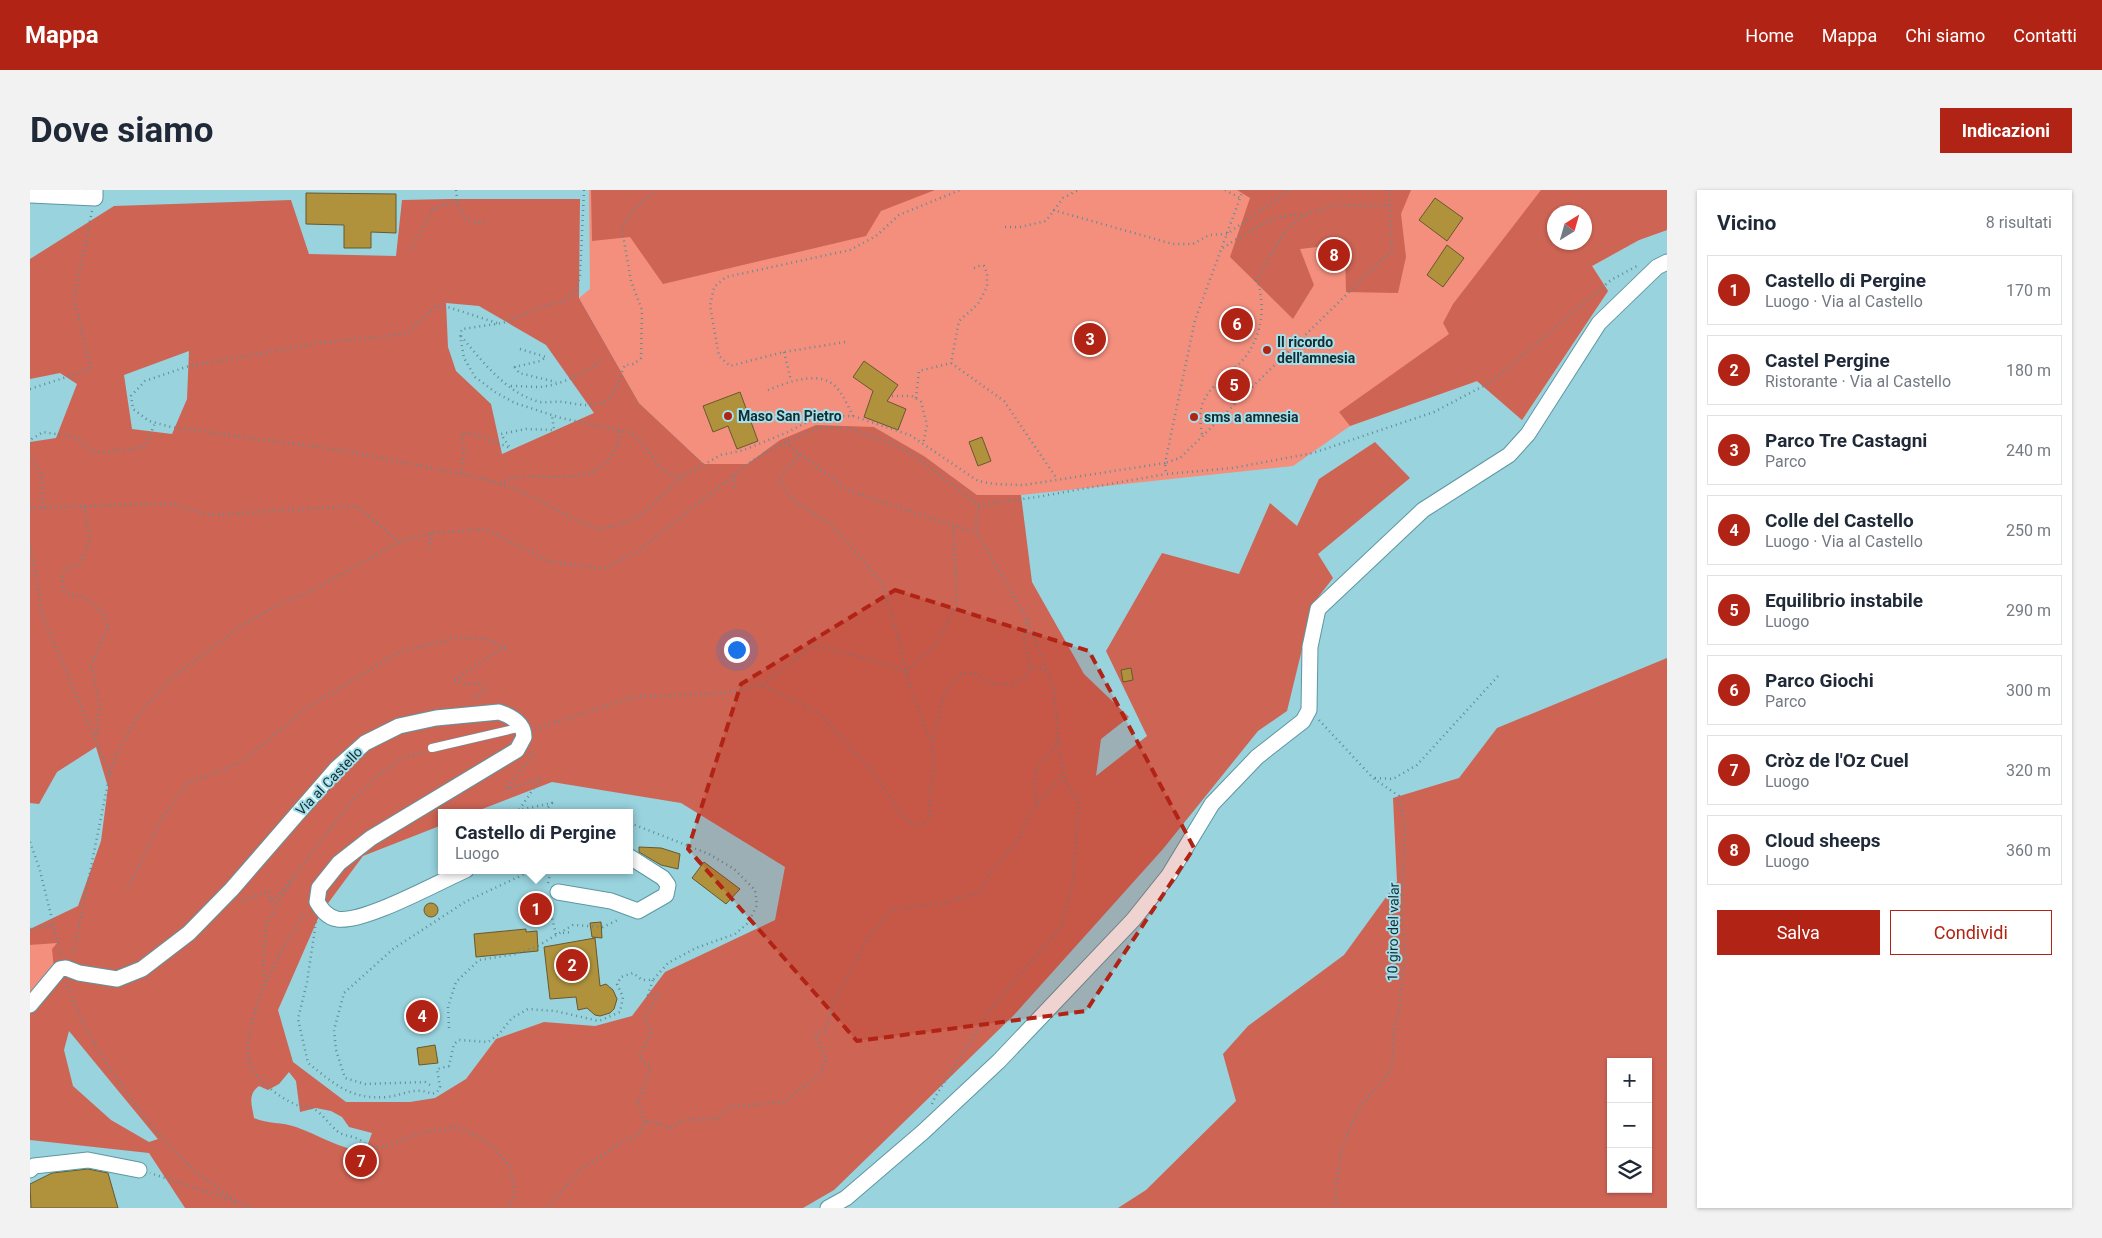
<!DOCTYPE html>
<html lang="it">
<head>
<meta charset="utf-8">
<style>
  :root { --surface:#fff; --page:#f2f2f3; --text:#1f2937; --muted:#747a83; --line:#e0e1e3; --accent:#b12314 }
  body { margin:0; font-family:Roboto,sans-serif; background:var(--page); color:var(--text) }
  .controls { position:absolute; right:15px; bottom:15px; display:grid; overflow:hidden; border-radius:0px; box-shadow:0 1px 4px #0004 }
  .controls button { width:45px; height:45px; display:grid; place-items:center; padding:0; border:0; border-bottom:1px solid var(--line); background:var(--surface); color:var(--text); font:25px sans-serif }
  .compass { position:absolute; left:1517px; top:15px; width:45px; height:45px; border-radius:50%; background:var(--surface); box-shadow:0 1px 4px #0004; rotate:37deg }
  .you { position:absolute; left:706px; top:459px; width:18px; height:18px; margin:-12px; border:4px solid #fff; border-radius:50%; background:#1a73e8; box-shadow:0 0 0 8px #1a73e833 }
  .badge { display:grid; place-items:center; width:32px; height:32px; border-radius:50%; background:var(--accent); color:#fff; font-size:16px; font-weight:700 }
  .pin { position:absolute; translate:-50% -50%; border:2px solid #fff; box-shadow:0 1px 5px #0006 }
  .popup { position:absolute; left:408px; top:619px; width:195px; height:65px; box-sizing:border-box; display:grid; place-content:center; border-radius:0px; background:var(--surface); filter:drop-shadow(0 1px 4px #0005); font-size:16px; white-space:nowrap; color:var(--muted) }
  .popup b { font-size:19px; color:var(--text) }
  .popup::after { content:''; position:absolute; left:50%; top:100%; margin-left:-10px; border:10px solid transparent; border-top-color:var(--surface) }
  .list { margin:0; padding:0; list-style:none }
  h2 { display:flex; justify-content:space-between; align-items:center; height:65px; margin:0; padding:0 20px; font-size:21px }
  h2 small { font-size:16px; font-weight:400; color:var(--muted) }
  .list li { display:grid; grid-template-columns:32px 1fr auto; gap:15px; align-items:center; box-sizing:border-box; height:70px; margin:0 10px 10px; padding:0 10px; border:1px solid var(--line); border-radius:0px }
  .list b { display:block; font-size:19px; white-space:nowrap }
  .list p { margin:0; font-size:16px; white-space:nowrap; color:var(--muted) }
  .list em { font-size:16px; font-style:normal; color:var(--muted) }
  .actions { display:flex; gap:10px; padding:15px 20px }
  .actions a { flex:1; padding:11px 0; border:1px solid var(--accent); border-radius:0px; text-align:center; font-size:18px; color:var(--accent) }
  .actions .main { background:var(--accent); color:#fff }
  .icon { flex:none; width:28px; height:28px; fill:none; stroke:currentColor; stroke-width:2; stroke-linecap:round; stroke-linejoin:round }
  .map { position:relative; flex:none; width:1637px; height:1018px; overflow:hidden; border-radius:0px }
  header { display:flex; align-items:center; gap:30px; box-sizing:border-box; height:70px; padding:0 25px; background:var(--accent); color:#fff }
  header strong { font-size:24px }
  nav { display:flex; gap:28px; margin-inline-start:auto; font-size:18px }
  .intro { display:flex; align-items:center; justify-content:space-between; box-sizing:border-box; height:120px; padding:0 30px }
  h1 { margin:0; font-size:35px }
  .button { padding:12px 22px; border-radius:0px; background:var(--accent); color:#fff; font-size:18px; font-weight:700 }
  main { display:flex; gap:30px; padding:0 30px }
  aside { flex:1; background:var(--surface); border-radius:0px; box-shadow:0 1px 4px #0004 }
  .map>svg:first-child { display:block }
</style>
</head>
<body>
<header>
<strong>Mappa</strong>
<nav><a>Home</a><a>Mappa</a><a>Chi siamo</a><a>Contatti</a></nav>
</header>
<div class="intro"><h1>Dove siamo</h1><a class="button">Indicazioni</a></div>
<main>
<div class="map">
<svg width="1637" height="1018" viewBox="0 0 1637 1018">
  <rect width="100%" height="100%" fill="#98d3de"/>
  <path fill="#f48f7e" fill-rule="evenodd" d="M 559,0 L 1637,0 L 1637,40 L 1609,50 L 1562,76 L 1578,101 L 1492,230 L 1447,191 L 1320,236 L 1263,276 L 991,305 L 947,305 L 894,266 L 844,237 L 750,250 L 717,274 L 674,274 L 609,213 L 549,108 L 560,99 ZM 1524,22 L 1554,22 L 1554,52 L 1524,52 Z
    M 27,752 L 24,779 L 0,811 L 0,755 Z"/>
  <path fill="#ce6454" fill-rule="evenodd" d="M 561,0 L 905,0 L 851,21 L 836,46 L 633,94 L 600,47 L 562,51 Z
    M 1207,0 L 1381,0 L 1371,24 L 1376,67 L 1368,103 L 1316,102 L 1315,54 L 1270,59 L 1284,95 L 1263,129 L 1200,67 L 1220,8 Z
    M 1511,0 L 1637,0 L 1637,40 L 1609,50 L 1562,76 L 1578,101 L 1492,230 L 1447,191 L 1320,236 L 1309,222 L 1419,144 L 1413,133 L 1423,114 ZM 1554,22 L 1554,52 L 1524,52 L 1524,22 Z
    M 420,9 L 550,9 L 549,108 L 609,213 L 674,274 L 717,274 L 750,250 L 786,235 L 844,237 L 894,266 L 947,305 L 991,305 L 1002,392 L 1054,484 L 1099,527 L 1071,549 L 1066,586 L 1117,546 L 1076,461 L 1132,363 L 1209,384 L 1240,313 L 1267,336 L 1289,289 L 1345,252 L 1380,288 L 1288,364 L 1303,388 L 1283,414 L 1257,521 L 1228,541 L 1133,659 L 984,825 L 804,1000 L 773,1018 L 155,1018 L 119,963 L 0,950 L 0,811 L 24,779 L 22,759 L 27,753 L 0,755 L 0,739 L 48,716 L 71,651 L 78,597 L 66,557 L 27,582 L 9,614 L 0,613 L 0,252 L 26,248 L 47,194 L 30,183 L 0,189 L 0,69 L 84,16 L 261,10 L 279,64 L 366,66 L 372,10 ZM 416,113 L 449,116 L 516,155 L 564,223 L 472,264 L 461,214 L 426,181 L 418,157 ZM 159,161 L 157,209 L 142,244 L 102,239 L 94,185 ZM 522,592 L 651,613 L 755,677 L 745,730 L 635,782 L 602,826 L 565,836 L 514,832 L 466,849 L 436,889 L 405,908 L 380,912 L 316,912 L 263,872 L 248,820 L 290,724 L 333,666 L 412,635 L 412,623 L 442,623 ZM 39,841 L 127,948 L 128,949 L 119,952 L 81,930 L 43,896 L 34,860 ZM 259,882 L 266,891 L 270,922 L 286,918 L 301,921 L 312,927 L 319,937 L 342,943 L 335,962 C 311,959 288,945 266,937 C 252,932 238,934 224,928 C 222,915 217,905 229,896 L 238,900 L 249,894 Z
    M 1637,468 L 1637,1018 L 1088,1018 L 1116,1000 L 1206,911 L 1193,864 L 1218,836 L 1314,765 L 1367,692 L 1363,608 L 1429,588 L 1467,538 ZM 1581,872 L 1618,872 L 1618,999 L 1581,999 Z"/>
  <path fill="#af923b" stroke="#67582f" d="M 276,3 L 366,4 L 366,43 L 341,42 L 341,58 L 314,58 L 314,35 L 276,34 Z
    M 1405,8 L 1433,28 L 1417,51 L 1389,30 Z
    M 1417,55 L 1434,68 L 1413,97 L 1397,85 Z
    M 834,171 L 868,195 L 857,211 L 876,219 L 868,240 L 834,227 L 843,201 L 823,187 Z
    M 710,202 L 728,251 L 707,259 L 698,236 L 683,242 L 673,216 Z
    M 952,247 L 961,271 L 948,276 L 939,252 Z
    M 1101,478 L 1103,490 L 1093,492 L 1091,480 Z
    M 609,657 L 631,658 L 650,664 L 648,679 L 631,675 L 609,662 Z
    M 674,672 L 710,699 L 696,714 L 662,688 Z
    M394 720a7 7 0 1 1 14 0a7 7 0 1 1-14 0Z
    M 571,732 L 572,748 L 562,747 L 560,733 Z
    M 496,739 L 496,742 L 507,741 L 508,761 L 446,767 L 444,744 Z
    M 565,748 L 570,796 L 576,794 L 583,800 L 587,809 L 584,819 L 580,823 L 570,826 L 565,825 L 557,818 L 548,820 L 546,807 L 520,809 L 514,757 Z
    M 405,855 L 408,873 L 389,875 L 387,858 Z
    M 58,979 L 78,983 L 88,1018 L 1,1018 L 0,994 L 22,983 Z"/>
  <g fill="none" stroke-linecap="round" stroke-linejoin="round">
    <defs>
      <path id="lane" d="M 402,558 L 492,537"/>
      <path id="street" d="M 0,5 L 65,8 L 65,0
        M 528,702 L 581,711 L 608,721 L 636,705 L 638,695 L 633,688 L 600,667
        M 0,815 L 30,779 L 36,778 L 49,783 L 87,789 L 112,779 L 159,743 L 202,699 L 307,578 L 335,553 L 369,536 L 406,528 L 469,522 C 481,526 494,533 494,547 L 487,560 L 341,648 L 309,673 L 289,698 L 287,712 C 292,720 297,727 307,729 C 333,734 408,692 436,680
        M 0,980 L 4,976 L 58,970 L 109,980
        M 798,1018 L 816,1008 L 893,942 L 969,871 L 1103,730 L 1139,685 L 1182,614 L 1227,567 L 1273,531 L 1279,520 L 1280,457 L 1288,419 L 1393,320 L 1479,265 L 1498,244 L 1569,133 L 1627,77 L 1637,72"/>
    </defs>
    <use href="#lane" stroke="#5d97a1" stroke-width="9"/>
    <use href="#street" stroke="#5d97a1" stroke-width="17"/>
    <path stroke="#608c94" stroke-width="2.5" stroke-dasharray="1 4" stroke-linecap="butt" d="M 426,0 L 428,16 L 436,30 L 455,33
      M 554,0 L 550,86 L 546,100 L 536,110 L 511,117 L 473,133 L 432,139 L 430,145 L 434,168 L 445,187 L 465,202 L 485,213 L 531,228 L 601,243 L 615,256 L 630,277 L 643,287 L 653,286
      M 1195,0 L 1210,8
      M 1359,0 L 1362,60 L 1150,268 L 1135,273 L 1136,284 L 1203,278 L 1283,263 L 1404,222 L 1461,192 L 1581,90 L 1607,76
      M 1023,20 L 1143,54 L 1163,54 L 1179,45 L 1197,44 L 1259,0
      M 975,37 L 990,37 L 1016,31 L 1033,8 L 1048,0
      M 1193,58 C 1216,43 1244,23 1271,25
      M 381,59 L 403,19 L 427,11
      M 944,78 L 951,75 L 954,76 L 957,83 L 957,97 L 948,114 L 929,131 L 921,173 L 974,211 L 1027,289
      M 467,133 L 418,117 L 406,116 L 375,144 L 289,153 L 159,176 L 115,191 L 101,206 L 103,219 L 119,231 L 141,237 L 310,260 L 431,284 L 462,291 L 493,302 L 548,331 L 570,339 L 594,333 L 614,322 L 653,286 L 691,265 L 714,260 L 758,242 L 787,227 L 823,226 L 880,245 L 948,291 L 964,294 L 994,295 L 1135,273 L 1165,130 L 1213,0
      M 431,146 C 452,171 477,204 510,212 C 518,213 526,211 533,212 C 548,214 565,219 578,209 C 587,203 590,185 595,175 L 604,174 L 611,168 L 612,120 L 601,91 L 592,39 L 600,24 L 625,0
      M 815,152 L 754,162 L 700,176 L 689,166 L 680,116 L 684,97 L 696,87 L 820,60 L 846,46 L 869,25 L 930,0
      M 490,159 L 516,167 L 510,171 L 485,177 L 489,183 L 526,192
      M 754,162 L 761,191
      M 481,196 C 491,196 500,197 509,197 C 530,196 557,182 573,169
      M 0,199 L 61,179 L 44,109 L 62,21
      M 738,200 C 759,192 794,177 810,202 C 815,209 819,218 823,226
      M 862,206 L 882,206 L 891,212 L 897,235 L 893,254
      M 886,208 L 889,181 L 921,173
      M 1172,244 C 1164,202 1186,198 1211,172 C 1231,150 1236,120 1228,93 L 1226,91 L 1253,44 L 1273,25 L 1305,15 L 1360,16
      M 755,252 L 817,300 L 947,343
      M 0,254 L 2,249 L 13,242 L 45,247 L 65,263 L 115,257 L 125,233
      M 770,264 L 748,290 L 764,311 L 802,335 L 852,393 L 867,442 L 878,491 L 901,553
      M 0,266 L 11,283 L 13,318
      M 431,284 L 434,262 L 432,242 L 454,247 L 480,258 L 471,244 L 496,239 L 524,240 L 522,225
      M 470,294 C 476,291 482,287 488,287 C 521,284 565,297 584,262 C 589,254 590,250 589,241
      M 704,297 L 704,286
      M 54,316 L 60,349 L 50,375 L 35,378 L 32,389 L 34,401 L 44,407 L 51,405 L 74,423 L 78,437 L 61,475 L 70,515 L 66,548
      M 0,318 L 139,313 L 178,325 L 327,316 L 369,352 L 402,343 L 455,339 L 518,371 L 573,379 L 607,362 L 723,270 L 755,252 L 792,237 L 818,238 L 855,251 L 882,264 L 949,315 L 1007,307 L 1136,284
      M 0,355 L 13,428 L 80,583 L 43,766
      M 399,359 L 402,343
      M 1000,477 L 1018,481
      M 732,495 L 783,456 L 837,468 L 876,481 L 905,456 L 927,414 L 923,335
      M 1289,530 L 1343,588 L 1369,606 L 1375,637 L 1372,723 L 1375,761 L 1369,822 L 1364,839 L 1362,874 L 1358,884 L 1332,914 L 1318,941 L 1312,959 L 1305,1001 L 1307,1018
      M 505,539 L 604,507 L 693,503 L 732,495 L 789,523 L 840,579 L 876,630 L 889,636 L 901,627 L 899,608 L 904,578 L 902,555 L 915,501 L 932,483 L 945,483 L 961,494 L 984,494 L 995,487 L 1000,477 L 994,448 L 997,429
      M 501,562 L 504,565 L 475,600 L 511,588 L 489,620 L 522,613 L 513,623
      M 80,583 L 88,560 L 114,517 L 144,486 L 211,436 L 249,414 L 281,401 L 369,352
      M 1345,588 L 1363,589 L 1387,575 L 1469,485
      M 1007,614 L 1004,596 L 1007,577 L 1020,564 L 1027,551
      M 0,652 L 9,677 L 31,765
      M 518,693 L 521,680
      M 98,698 L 131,630 L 158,593 L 212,572 L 276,518 L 371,461 L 431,447 L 459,450 L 477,458 L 472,458 L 425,490 L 436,495 L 445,493 L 455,495 L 455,500 L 443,510
      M 211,711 L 239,701 L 241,713 L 265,685
      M 519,714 L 526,745
      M 279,725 L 273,726 C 253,755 196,854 227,886 C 238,898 252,909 267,915 C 271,917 277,916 282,918 C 291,922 299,934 307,941 C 317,949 327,943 339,958 L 355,956 L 391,943 L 425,937 L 447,946 L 461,955 L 479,975 L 485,1001 L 479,1018
      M 286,732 L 277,792 L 268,829 L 278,873 C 305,894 320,910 357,907 C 374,905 386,896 402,904 L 407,902 L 410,897 L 407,879 L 419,876 L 424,854 L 429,850 L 458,852 L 469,844 L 482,828 L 498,819 L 525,821 L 569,831 L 590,822 L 593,807 L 587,794 L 591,787 L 603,783 L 612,790 L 623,790 L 638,773 L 666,758 L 705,744 L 718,733 L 727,715 L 725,700 L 704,679 L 679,664 L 600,633
      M 0,739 L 23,735
      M 533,743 L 541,742
      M 235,791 L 233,778 L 236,734 L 267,682 L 317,617 L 336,597 L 349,584 L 375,567 L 394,562
      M 36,792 C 57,853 106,922 151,968 C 166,984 187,997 205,1011 L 120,983
      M 419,838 L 418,817 L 426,792 L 449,770 L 486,764 L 506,757 L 543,735 L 573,737 L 590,729
      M 400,895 L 395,892 L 335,894 L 315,888 L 306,860 L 304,840 L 314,803 L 363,759 L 435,712 L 503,680
      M 902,914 L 905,907 L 960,820 L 1031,737 L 1043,692 L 1049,612 L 1035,592 L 1029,558 L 1024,500 L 997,429 L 947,343 L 946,332 L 949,316
      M 615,932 L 608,913 L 621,878 L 609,868 L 622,840 L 614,829 L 628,805 L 618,805 L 623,790
      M 205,1011 L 222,1018
      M 517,1018 L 550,980 L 590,953 L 609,944 L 615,932 L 620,931 L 641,938 L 653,930 L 687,929 L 700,917 L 753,912 L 791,884 L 796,868 L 785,845 L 787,842 L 796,841 L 803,814 L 828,767 L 838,747 L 863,719 L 911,714 L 952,701 L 959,684 L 987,651 L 1003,619 L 1034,584"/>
    <use href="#lane" stroke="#fff" stroke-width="8"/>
    <use href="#street" stroke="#fff" stroke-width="15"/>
  </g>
  <path fill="#b12314" fill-opacity="0.2" stroke="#b12314" stroke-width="4" stroke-dasharray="10 6" stroke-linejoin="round" d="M 865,400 L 1059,461 L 1164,658 L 1056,821 L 827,851 L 658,659 L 711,494 Z"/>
  <g fill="#b12314" stroke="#a4e0eb" stroke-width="2">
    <circle cx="1237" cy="160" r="5"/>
    <circle cx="698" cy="226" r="5"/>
    <circle cx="1164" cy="227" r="5"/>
  </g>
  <g text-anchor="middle" stroke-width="4" stroke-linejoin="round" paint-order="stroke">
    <g font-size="14" font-weight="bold" fill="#152d31" stroke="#a4e0eb" text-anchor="start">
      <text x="1247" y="157">Il ricordo<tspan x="1247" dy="16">dell'amnesia</tspan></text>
      <text x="708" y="231">Maso San Pietro</text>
      <text x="1174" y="232">sms a amnesia</text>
    </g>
    <g font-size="14" fill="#152d31" stroke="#a4e0eb">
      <text transform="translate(299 591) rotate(-46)" y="5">Via al Castello</text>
      <text transform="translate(1363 742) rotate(-89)" y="5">10 giro del valar</text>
    </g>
  </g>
</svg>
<div class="controls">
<button>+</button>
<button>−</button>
<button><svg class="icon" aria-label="layers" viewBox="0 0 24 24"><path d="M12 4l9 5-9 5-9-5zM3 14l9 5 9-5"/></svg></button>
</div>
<svg class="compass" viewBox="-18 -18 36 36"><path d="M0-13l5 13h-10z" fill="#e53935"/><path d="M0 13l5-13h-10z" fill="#747a83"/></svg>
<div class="you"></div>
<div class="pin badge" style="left:506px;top:719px">1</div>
<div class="popup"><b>Castello di Pergine</b>Luogo</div>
<div class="pin badge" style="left:542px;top:775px">2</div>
<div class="pin badge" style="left:1060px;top:149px">3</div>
<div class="pin badge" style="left:392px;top:826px">4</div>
<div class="pin badge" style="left:1204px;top:195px">5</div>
<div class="pin badge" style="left:1207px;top:134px">6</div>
<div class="pin badge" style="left:331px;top:971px">7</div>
<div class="pin badge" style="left:1304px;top:65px">8</div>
</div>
<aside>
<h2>Vicino<small>8 risultati</small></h2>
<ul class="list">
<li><span class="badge">1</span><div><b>Castello di Pergine</b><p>Luogo · Via al Castello</p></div><em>170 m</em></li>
<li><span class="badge">2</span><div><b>Castel Pergine</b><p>Ristorante · Via al Castello</p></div><em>180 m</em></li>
<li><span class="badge">3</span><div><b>Parco Tre Castagni</b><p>Parco</p></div><em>240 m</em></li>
<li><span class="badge">4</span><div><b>Colle del Castello</b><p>Luogo · Via al Castello</p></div><em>250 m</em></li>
<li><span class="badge">5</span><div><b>Equilibrio instabile</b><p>Luogo</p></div><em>290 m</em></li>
<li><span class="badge">6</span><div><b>Parco Giochi</b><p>Parco</p></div><em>300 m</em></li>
<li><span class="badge">7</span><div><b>Cròz de l'Oz Cuel</b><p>Luogo</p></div><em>320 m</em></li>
<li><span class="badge">8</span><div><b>Cloud sheeps</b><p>Luogo</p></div><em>360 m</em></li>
</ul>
<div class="actions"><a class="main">Salva</a><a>Condividi</a></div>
</aside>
</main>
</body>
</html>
